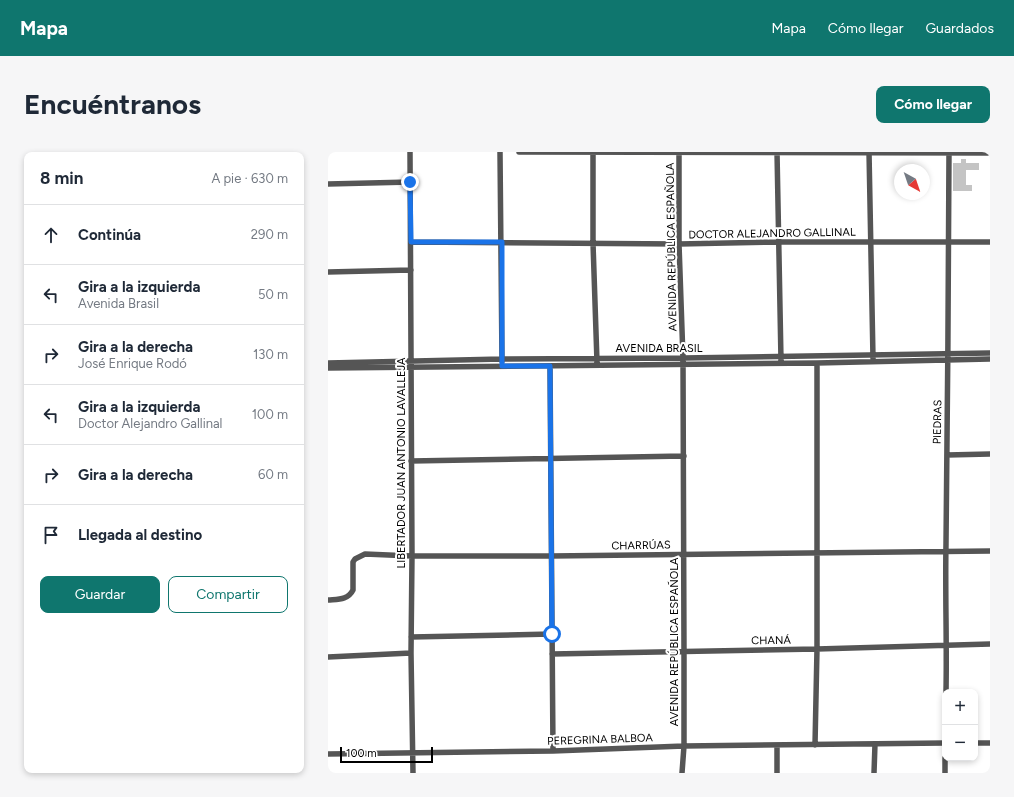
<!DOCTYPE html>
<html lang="es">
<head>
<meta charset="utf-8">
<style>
  :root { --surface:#fff; --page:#f6f6f7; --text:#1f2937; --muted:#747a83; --line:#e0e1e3; --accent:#0f766e }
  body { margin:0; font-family:Figtree,sans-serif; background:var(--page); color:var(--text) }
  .controls { position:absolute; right:12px; bottom:12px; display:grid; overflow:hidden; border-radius:8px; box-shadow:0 2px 6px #0003 }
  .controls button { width:36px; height:36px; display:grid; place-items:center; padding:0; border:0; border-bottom:1px solid var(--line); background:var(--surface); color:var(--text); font:20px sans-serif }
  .compass { position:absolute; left:566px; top:12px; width:36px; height:36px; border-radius:50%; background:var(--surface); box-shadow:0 2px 6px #0003; rotate:140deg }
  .scale { position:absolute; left:12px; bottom:10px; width:93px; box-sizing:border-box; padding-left:4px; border:2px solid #000; border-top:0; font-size:11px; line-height:14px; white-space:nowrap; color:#000; -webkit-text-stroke:3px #fff; paint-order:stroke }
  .stop { position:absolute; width:12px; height:12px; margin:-9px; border:3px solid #1a73e8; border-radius:50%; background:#fff }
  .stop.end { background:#1a73e8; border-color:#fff; box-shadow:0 1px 4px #0008 }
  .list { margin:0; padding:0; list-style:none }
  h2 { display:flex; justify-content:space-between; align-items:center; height:52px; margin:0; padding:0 16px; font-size:17px }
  h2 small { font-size:13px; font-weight:400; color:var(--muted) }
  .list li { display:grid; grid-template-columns:26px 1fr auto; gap:12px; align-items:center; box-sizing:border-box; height:60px; padding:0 16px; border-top:1px solid var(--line) }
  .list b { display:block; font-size:15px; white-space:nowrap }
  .list p { margin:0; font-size:13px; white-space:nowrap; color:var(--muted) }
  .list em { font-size:13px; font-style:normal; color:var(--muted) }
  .actions { display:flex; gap:8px; padding:12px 16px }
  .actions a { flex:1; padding:9px 0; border:1px solid var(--accent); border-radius:8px; text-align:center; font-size:14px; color:var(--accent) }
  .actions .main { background:var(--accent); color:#fff }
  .icon { flex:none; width:22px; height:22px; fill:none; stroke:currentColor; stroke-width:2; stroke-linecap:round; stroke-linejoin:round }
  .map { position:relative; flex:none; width:662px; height:621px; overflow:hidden; border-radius:8px }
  header { display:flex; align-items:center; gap:24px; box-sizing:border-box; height:56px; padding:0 20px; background:var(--accent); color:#fff }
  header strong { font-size:19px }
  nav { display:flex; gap:22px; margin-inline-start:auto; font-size:14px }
  .intro { display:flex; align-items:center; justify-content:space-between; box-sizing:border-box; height:96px; padding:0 24px }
  h1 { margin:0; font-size:28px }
  .button { padding:10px 18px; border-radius:8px; background:var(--accent); color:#fff; font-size:14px; font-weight:700 }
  main { display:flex; gap:24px; padding:0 24px }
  aside { flex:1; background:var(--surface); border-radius:8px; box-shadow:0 2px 6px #0003 }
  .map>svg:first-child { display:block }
</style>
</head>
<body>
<header>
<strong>Mapa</strong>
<nav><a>Mapa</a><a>Cómo llegar</a><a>Guardados</a></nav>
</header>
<div class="intro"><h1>Encuéntranos</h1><a class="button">Cómo llegar</a></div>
<main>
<aside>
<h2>8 min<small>A pie · 630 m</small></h2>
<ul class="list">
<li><svg class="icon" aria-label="ahead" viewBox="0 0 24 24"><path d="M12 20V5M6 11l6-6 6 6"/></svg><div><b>Continúa</b></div><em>290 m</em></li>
<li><svg class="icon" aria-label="left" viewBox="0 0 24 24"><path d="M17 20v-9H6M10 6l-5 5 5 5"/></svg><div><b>Gira a la izquierda</b><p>Avenida Brasil</p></div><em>50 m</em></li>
<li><svg class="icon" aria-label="right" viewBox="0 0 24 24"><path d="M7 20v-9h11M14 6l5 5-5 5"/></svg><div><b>Gira a la derecha</b><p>José Enrique Rodó</p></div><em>130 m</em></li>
<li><svg class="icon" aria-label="left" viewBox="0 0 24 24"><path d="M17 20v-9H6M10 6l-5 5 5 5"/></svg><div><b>Gira a la izquierda</b><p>Doctor Alejandro Gallinal</p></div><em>100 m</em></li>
<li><svg class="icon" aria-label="right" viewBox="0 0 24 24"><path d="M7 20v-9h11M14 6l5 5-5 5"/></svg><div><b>Gira a la derecha</b></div><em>60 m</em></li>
<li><svg class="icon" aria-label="arrive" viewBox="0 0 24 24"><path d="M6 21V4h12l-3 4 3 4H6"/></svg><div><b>Llegada al destino</b></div></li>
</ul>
<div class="actions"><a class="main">Guardar</a><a>Compartir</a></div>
</aside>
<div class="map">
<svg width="662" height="621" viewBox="0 0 662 621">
  <rect width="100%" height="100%" fill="#fff"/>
  <path fill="#c4c4c4" d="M 633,7 L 638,7 L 638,11 L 651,11 L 651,18 L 638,18 L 638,33 L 644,33 L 644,39 L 625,39 L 625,11 L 633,11 Z"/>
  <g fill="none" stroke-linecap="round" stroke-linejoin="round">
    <path stroke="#555" stroke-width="5.5" d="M 82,0 L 84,404 L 83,501 L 85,621
      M 172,0 L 174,209
      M 191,0 L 662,1
      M 265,0 L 265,91 L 269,210
      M 351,0 L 351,92 L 355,206 L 356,500 L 356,594 L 354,621
      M 449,0 L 453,208
      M 541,0 L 545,206
      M 0,32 L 83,30
      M 83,90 L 351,92 L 451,90 L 662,90
      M 0,120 L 83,118
      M 0,211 L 174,207 L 355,206 L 662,201
      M 222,214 L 225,599
      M 0,216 L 489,211 L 662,207
      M 619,303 L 662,302
      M 83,309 L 356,304
      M 0,448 C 10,447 20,448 25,438 L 25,410 L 27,407 L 37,402 L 84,404 L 223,404 L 662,399
      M 83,485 L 224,482
      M 224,502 L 489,497 L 662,492
      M 0,505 L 83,501
      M 618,540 C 619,491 617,441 618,392 C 619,261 621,131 621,0
      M 647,591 L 662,591
      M 487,593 L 489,497 L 489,211
      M 449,594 L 449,621
      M 0,602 L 225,599 L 356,594 L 617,591
      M 617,606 L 617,621
      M 546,621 L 547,592"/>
  </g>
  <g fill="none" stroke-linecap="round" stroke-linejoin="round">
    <path stroke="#1a73e8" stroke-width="5" d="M 82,30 L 83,90 L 174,90 L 174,214 L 222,214 L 224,482"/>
  </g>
  <g text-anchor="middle" stroke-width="4" stroke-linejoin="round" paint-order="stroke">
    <g font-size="11" fill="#000" stroke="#fff">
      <text transform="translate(444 81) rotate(-1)" y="4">DOCTOR ALEJANDRO GALLINAL</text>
      <text transform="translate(343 95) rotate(-91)" y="4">AVENIDA REPÚBLICA ESPAÑOLA</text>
      <text x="331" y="200">AVENIDA BRASIL</text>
      <text transform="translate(609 270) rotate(-89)" y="4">PIEDRAS</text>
      <text transform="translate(73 311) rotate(-90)" y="4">LIBERTADOR JUAN ANTONIO LAVALLEJA</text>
      <text transform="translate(313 393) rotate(-1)" y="4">CHARRÚAS</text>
      <text transform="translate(443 488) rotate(-1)" y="4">CHANÁ</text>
      <text transform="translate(346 490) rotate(-90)" y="4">AVENIDA REPÚBLICA ESPAÑOLA</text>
      <text transform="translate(272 587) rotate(-2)" y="4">PEREGRINA BALBOA</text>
    </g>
  </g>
</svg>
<div class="controls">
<button>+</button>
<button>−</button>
</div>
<svg class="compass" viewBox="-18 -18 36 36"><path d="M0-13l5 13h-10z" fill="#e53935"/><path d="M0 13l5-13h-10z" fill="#747a83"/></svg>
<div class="scale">100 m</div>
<div class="stop" style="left:224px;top:482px"></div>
<div class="stop end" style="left:82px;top:30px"></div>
</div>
</main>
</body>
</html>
